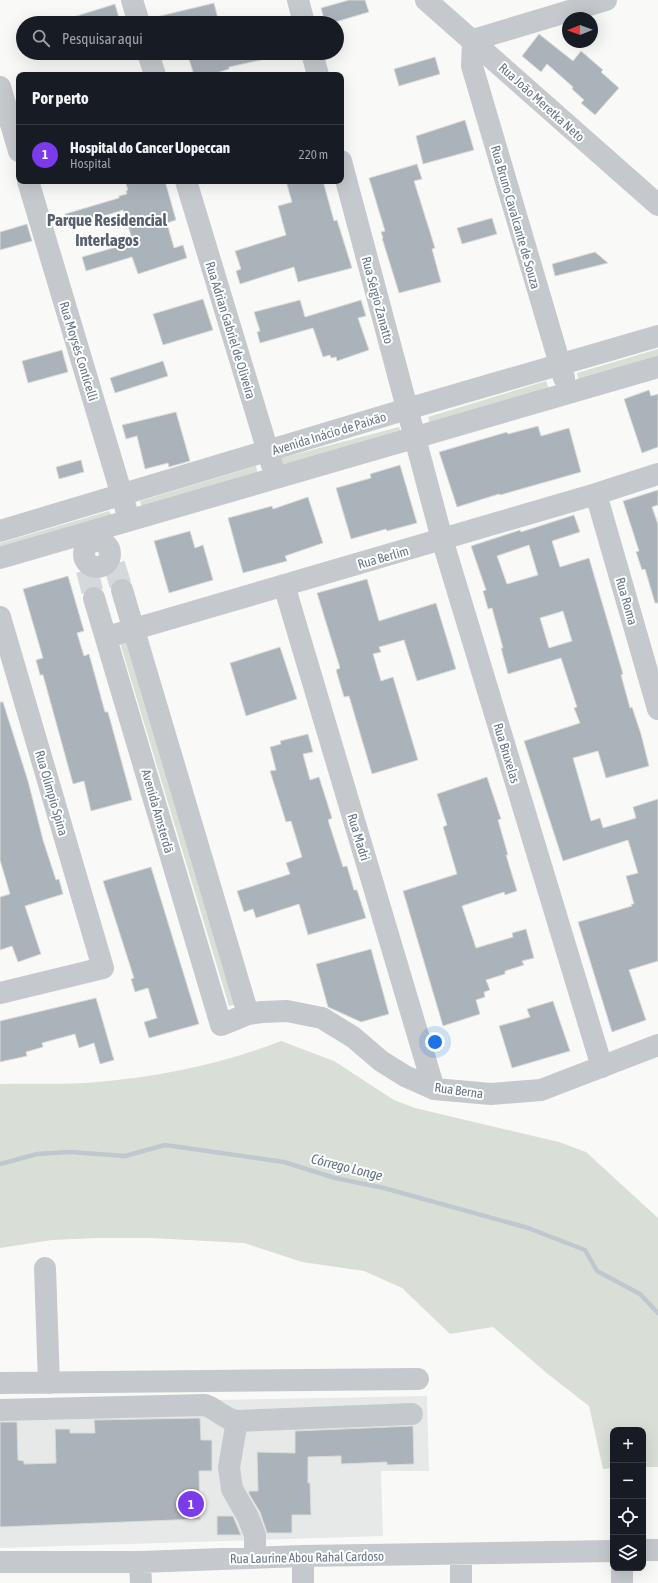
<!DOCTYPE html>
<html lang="pt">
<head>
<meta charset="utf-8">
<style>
  :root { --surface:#171b24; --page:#20242c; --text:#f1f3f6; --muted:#9ea1a6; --line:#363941; --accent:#7c3aed }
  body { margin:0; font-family:"Asap Condensed",sans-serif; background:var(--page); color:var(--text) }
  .controls { position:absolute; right:12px; bottom:12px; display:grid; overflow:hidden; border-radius:8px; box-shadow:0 4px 16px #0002 }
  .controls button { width:36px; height:36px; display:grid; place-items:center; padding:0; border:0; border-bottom:1px solid var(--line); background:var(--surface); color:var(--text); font:20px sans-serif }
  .compass { position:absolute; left:562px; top:12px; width:36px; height:36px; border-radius:50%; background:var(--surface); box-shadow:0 4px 16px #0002; rotate:269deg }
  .you { position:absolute; left:435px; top:1042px; width:14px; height:14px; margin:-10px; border:3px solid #fff; border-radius:50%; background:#1a73e8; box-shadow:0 0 0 6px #1a73e833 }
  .badge { display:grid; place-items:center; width:26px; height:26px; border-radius:50%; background:var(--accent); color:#fff; font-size:13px; font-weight:700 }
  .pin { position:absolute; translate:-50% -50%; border:2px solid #fff; box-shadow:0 1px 4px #0006 }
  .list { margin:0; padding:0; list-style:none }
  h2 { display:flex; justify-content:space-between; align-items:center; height:52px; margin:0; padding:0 16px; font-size:17px }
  h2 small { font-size:13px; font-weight:400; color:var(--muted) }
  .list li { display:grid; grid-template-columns:26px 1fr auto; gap:12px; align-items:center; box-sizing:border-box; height:60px; padding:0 16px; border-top:1px solid var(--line) }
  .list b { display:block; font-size:15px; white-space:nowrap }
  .list p { margin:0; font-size:13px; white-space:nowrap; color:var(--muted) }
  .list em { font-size:13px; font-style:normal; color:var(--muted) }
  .icon { flex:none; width:22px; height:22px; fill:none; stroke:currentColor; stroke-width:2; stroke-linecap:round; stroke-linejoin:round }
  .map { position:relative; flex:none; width:658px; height:1583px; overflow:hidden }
  .search { position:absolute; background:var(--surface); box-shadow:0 4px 16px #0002; left:16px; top:16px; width:328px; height:44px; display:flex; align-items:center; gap:10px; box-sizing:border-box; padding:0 14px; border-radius:22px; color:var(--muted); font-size:15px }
  .panel { position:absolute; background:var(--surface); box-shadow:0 4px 16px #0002; left:16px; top:72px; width:328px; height:112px; border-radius:8px }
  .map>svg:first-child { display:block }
</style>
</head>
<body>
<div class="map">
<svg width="658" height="1583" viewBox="0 0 658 1583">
  <rect width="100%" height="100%" fill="#f9faf7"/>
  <path fill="#e7e9e8" d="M 427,1396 L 429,1471 L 381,1471 L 383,1536 L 0,1548 L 0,1404 Z"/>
  <path fill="#d9dfd6" d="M 658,349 L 658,358 L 579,382 L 577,373 Z
    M 546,381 L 549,389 L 430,425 L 428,417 Z
    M 399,427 L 402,435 L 284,468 L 281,458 Z
    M 256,466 L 258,475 L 142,510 L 140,501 Z
    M 109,511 L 112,516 L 0,551 L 0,543 Z
    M 128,641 L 237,1004 L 229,1006 L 120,643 Z
    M 281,1041 L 334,1061 L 394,1100 L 415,1108 L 559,1142 L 586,1152 L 658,1218 L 658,1467 L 643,1467 L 643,1430 L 613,1430 L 613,1468 L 603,1469 L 589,1406 L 549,1375 L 493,1327 L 450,1334 L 402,1288 L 364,1271 L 302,1262 L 244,1243 L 150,1238 L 97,1238 L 52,1240 L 0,1248 L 0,1084 C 32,1083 65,1085 97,1082 C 160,1077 222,1064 281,1041 Z"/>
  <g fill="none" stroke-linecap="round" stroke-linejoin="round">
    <path stroke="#bfc8ce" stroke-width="4.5" d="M 0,1164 L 37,1154 L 70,1152 L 125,1156 L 165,1145 L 284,1162 L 335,1178 L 384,1188 L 528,1228 L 585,1250 L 597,1271 L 640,1294 L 658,1313"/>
  </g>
  <path fill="#abb3ba" stroke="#dbdcd9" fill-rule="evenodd" d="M 349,0 L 365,0 L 369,12 L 332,23 L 325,23 L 321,8 Z
    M 214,3 L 219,23 L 153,23 L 152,18 Z
    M 115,4 L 119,18 L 102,23 L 64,23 L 64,20 Z
    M 539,34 L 573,61 L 581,51 L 603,70 L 601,72 L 619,88 L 595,115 L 581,103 L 584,100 L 572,89 L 573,87 L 547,64 L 541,72 L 522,56 Z
    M 187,53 L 270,53 L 270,58 L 229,67 L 229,69 L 210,75 L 194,75 Z
    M 435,57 L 440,74 L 399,86 L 394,69 Z
    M 465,120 L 474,150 L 423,164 L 416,136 Z
    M 417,164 L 422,179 L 414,181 L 435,248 L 432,249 L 441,282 L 399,293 L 382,238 L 383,238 L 381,232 L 385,231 L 369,178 Z
    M 125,181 L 165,181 L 176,220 L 167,223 L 174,248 L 183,245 L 187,258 L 138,274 L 132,257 L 86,271 L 82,257 L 133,242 L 123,210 L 69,227 L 65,214 L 119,198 L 119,196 L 127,194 L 126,191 L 128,190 Z
    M 286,181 L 323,181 L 334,221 L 337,220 L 352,268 L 298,282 L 294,267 L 240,284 L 236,271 L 241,269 L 235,251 L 286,235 L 278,206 L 292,202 Z
    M 492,218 L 497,234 L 462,244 L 457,228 Z
    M 27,224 L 32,241 L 0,250 L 0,232 Z
    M 595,252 L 608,263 L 555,276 L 552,264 Z
    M 203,299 L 213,330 L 163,345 L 153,314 Z
    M 300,300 L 305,317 L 361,300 L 366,316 L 358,318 L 369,350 L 337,361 L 336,357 L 331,358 L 330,355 L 323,357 L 313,328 L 260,343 L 257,332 L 260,331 L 254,312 Z
    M 62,350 L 68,372 L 28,383 L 22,361 Z
    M 163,361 L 168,376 L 115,393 L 110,378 Z
    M 649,390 L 651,396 L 658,394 L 658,447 L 642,453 L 624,399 Z
    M 176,412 L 190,461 L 169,467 L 168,463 L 145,469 L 137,436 L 126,439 L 122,425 Z
    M 538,426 L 541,436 L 569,428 L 581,472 L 500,495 L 499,494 L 457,507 L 439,452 L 507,432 L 508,434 Z
    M 81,460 L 84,472 L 59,479 L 56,467 Z
    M 400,465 L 417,523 L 387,531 L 386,529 L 351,539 L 336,488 L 371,478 L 370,474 Z
    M 658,490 L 658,505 L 652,507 L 658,524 L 658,603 L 655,603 L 645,569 L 642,570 L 636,552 L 639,551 L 623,501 Z
    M 308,497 L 323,543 L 285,556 L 287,561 L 243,573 L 228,518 L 272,506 L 273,509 Z
    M 574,515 L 580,532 L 552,541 L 560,567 L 589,558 L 623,674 L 621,675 L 630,708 L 632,707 L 641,734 L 649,766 L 606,778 L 598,751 L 573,758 L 591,821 L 600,818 L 603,828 L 636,818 L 633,807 L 658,799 L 658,961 L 629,970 L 646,1020 L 612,1032 L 578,922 L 632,906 L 631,904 L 634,904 L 626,876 L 638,873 L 628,840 L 563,861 L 524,741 L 580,723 L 574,708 L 577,707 L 561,658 L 508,674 L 501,648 L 503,648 L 492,608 L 488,609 L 483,591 L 486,590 L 471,546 L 520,530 L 521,532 ZM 529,545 L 538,575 L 507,584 L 497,556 ZM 563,611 L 572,641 L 549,648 L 540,618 Z
    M 190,531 L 195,548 L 203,545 L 213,580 L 169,593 L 154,541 Z
    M 68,576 L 84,631 L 77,633 L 84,656 L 89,654 L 105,712 L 108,712 L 132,800 L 91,811 L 84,781 L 73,784 L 43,675 L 40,675 L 36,660 L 43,658 L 23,589 Z
    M 367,579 L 379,621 L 436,603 L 456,669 L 417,681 L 404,640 L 379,647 L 381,652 L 373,654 L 381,681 L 393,677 L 418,760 L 372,774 L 349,696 L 344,697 L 336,670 L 340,668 L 317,593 Z
    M 280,647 L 297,699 L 246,716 L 230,663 Z
    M 0,702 L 3,702 L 28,781 L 43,840 L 56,880 L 59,879 L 63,894 L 25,906 L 41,954 L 18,962 L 12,946 L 0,950 L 0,897 L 10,894 L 0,860 Z
    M 308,734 L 313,752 L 303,754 L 310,780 L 319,777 L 332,818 L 328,820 L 343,867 L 347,866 L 354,890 L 357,890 L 366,918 L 308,935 L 299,904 L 256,918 L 253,909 L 244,912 L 237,891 L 290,874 L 286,863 L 302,857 L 291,821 L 286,822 L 270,771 L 276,770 L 270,747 L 281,744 L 280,741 Z
    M 487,777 L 501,819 L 498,820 L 508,855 L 506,855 L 517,891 L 505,895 L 504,892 L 462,906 L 476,948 L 513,937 L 512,933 L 526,929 L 534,958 L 522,961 L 524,965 L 505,971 L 505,974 L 486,980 L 490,990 L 484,992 L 485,997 L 476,1000 L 480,1014 L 443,1026 L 403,891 L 457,874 L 443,827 L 447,825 L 437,794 Z
    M 151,867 L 199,1024 L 149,1038 L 144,1022 L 157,1018 L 148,988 L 135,992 L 131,979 L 134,978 L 103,881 Z
    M 371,949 L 389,1014 L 361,1022 L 328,1007 L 316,964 Z
    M 96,998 L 114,1060 L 100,1064 L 94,1043 L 79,1048 L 75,1034 L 42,1043 L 43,1047 L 26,1052 L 27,1056 L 0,1062 L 0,1021 Z
    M 553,1001 L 570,1051 L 512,1068 L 499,1026 L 530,1017 L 527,1009 Z
    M 200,1418 L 201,1440 L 212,1440 L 212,1471 L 199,1471 L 200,1519 L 0,1527 L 0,1422 L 17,1422 L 18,1460 L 24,1461 L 24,1464 L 56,1463 L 55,1429 L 70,1429 L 70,1433 L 95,1433 L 94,1420 Z
    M 413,1426 L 414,1464 L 387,1465 L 387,1462 L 341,1464 L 341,1456 L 308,1457 L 308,1483 L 310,1483 L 311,1515 L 292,1515 L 292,1533 L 267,1533 L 260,1512 L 249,1494 L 249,1491 L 258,1491 L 257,1452 L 295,1453 L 295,1431 Z
    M 217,1516 L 233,1516 L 241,1535 L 217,1535 Z"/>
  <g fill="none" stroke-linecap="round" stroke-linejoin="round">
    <path stroke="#d5d9dc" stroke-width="22" stroke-dasharray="22 11" stroke-linecap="butt" d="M 114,564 L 122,590
      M 87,570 L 94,598"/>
    <path stroke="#c5c9cd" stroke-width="22" d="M 132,0 L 139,23
      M 298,0 L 304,23
      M 426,0 L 658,205
      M 148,53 L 155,75
      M 312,53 L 318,75
      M 0,87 L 19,151
      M 341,161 L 442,539 L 602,1067
      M 28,181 L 126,509
      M 186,181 L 272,465
      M 564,378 L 472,66 L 473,40 L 606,0
      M 596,494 L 658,709
      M 0,531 L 407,409 L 658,336
      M84 554a13 13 0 1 1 26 0a13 13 0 1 1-26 0Z
      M 0,558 L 658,367
      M 284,585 L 434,1089
      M 122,590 L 248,1014
      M 94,598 L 221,1025 L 248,1014 L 262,1012 L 287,1011 L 322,1018 L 353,1037 L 381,1061 L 405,1076 L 434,1089 L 491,1094 L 541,1090 L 658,1045
      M 0,617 L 103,968 L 0,993
      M 107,637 L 596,494 L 658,474
      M 45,1268 L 49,1383
      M 0,1383 L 418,1379
      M 0,1410 L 205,1405 C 217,1409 224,1419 237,1421 L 412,1414
      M 237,1421 L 229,1467 L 232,1489 L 248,1517 L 255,1535 L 255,1558
      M 643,1550 L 658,1550
      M 461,1555 L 461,1583
      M 303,1556 L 303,1583
      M 0,1562 L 140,1562 L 303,1556 L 613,1551
      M 140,1562 L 141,1583
      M 622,1568 L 622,1583"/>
  </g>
  <g text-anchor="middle" stroke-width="4" stroke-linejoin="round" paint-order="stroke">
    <g font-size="13" fill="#687689" stroke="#fff">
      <text transform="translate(542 102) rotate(42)" y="5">Rua João Meretka Neto</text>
      <text transform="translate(516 217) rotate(74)" y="5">Rua Bruno Cavalcante de Souza</text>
      <text transform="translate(378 300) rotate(75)" y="5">Rua Sérgio Zanatto</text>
      <text transform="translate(231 330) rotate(73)" y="5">Rua Adrian Gabriel de Oliveira</text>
      <text transform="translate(79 351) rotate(73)" y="5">Rua Moysés Conticelli</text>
      <text transform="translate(329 433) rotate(-17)" y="5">Avenida Inácio de Paixão</text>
      <text transform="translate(383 557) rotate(-16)" y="5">Rua Berlim</text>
      <text transform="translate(627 601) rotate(74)" y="5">Rua Roma</text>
      <text transform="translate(507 753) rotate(73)" y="5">Rua Bruxelas</text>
      <text transform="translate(52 793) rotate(74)" y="5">Rua Olímpio Spina</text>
      <text transform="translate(158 811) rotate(74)" y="5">Avenida Amsterdã</text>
      <text transform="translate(359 837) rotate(73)" y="5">Rua Madri</text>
      <text transform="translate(459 1090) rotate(8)" y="5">Rua Berna</text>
      <text transform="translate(307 1557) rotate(-1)" y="5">Rua Laurine Abou Rahal Cardoso</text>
    </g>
    <g font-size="14" font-style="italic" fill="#637784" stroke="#fff">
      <text transform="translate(347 1167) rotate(14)" y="5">Córrego Longe</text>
    </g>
    <g font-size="17" font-weight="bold" fill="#56606e" stroke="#fff">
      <text x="107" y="226">Parque Residencial<tspan x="107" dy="20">Interlagos</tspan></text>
    </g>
  </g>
</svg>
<div class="controls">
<button>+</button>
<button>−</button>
<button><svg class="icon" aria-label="locate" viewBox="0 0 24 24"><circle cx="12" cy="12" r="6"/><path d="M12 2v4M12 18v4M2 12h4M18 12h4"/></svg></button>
<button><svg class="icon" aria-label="layers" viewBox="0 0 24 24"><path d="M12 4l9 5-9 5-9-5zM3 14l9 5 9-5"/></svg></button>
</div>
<svg class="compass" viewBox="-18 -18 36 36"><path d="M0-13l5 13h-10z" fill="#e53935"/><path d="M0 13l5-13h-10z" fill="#9ea1a6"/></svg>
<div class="you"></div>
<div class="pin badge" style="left:191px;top:1504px">1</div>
<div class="search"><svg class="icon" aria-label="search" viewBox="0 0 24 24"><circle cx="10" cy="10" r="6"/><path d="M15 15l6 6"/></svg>Pesquisar aqui</div>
<section class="panel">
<h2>Por perto<small></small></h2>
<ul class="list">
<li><span class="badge">1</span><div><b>Hospital do Cancer Uopeccan</b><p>Hospital</p></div><em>220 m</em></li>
</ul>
</section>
</div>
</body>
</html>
